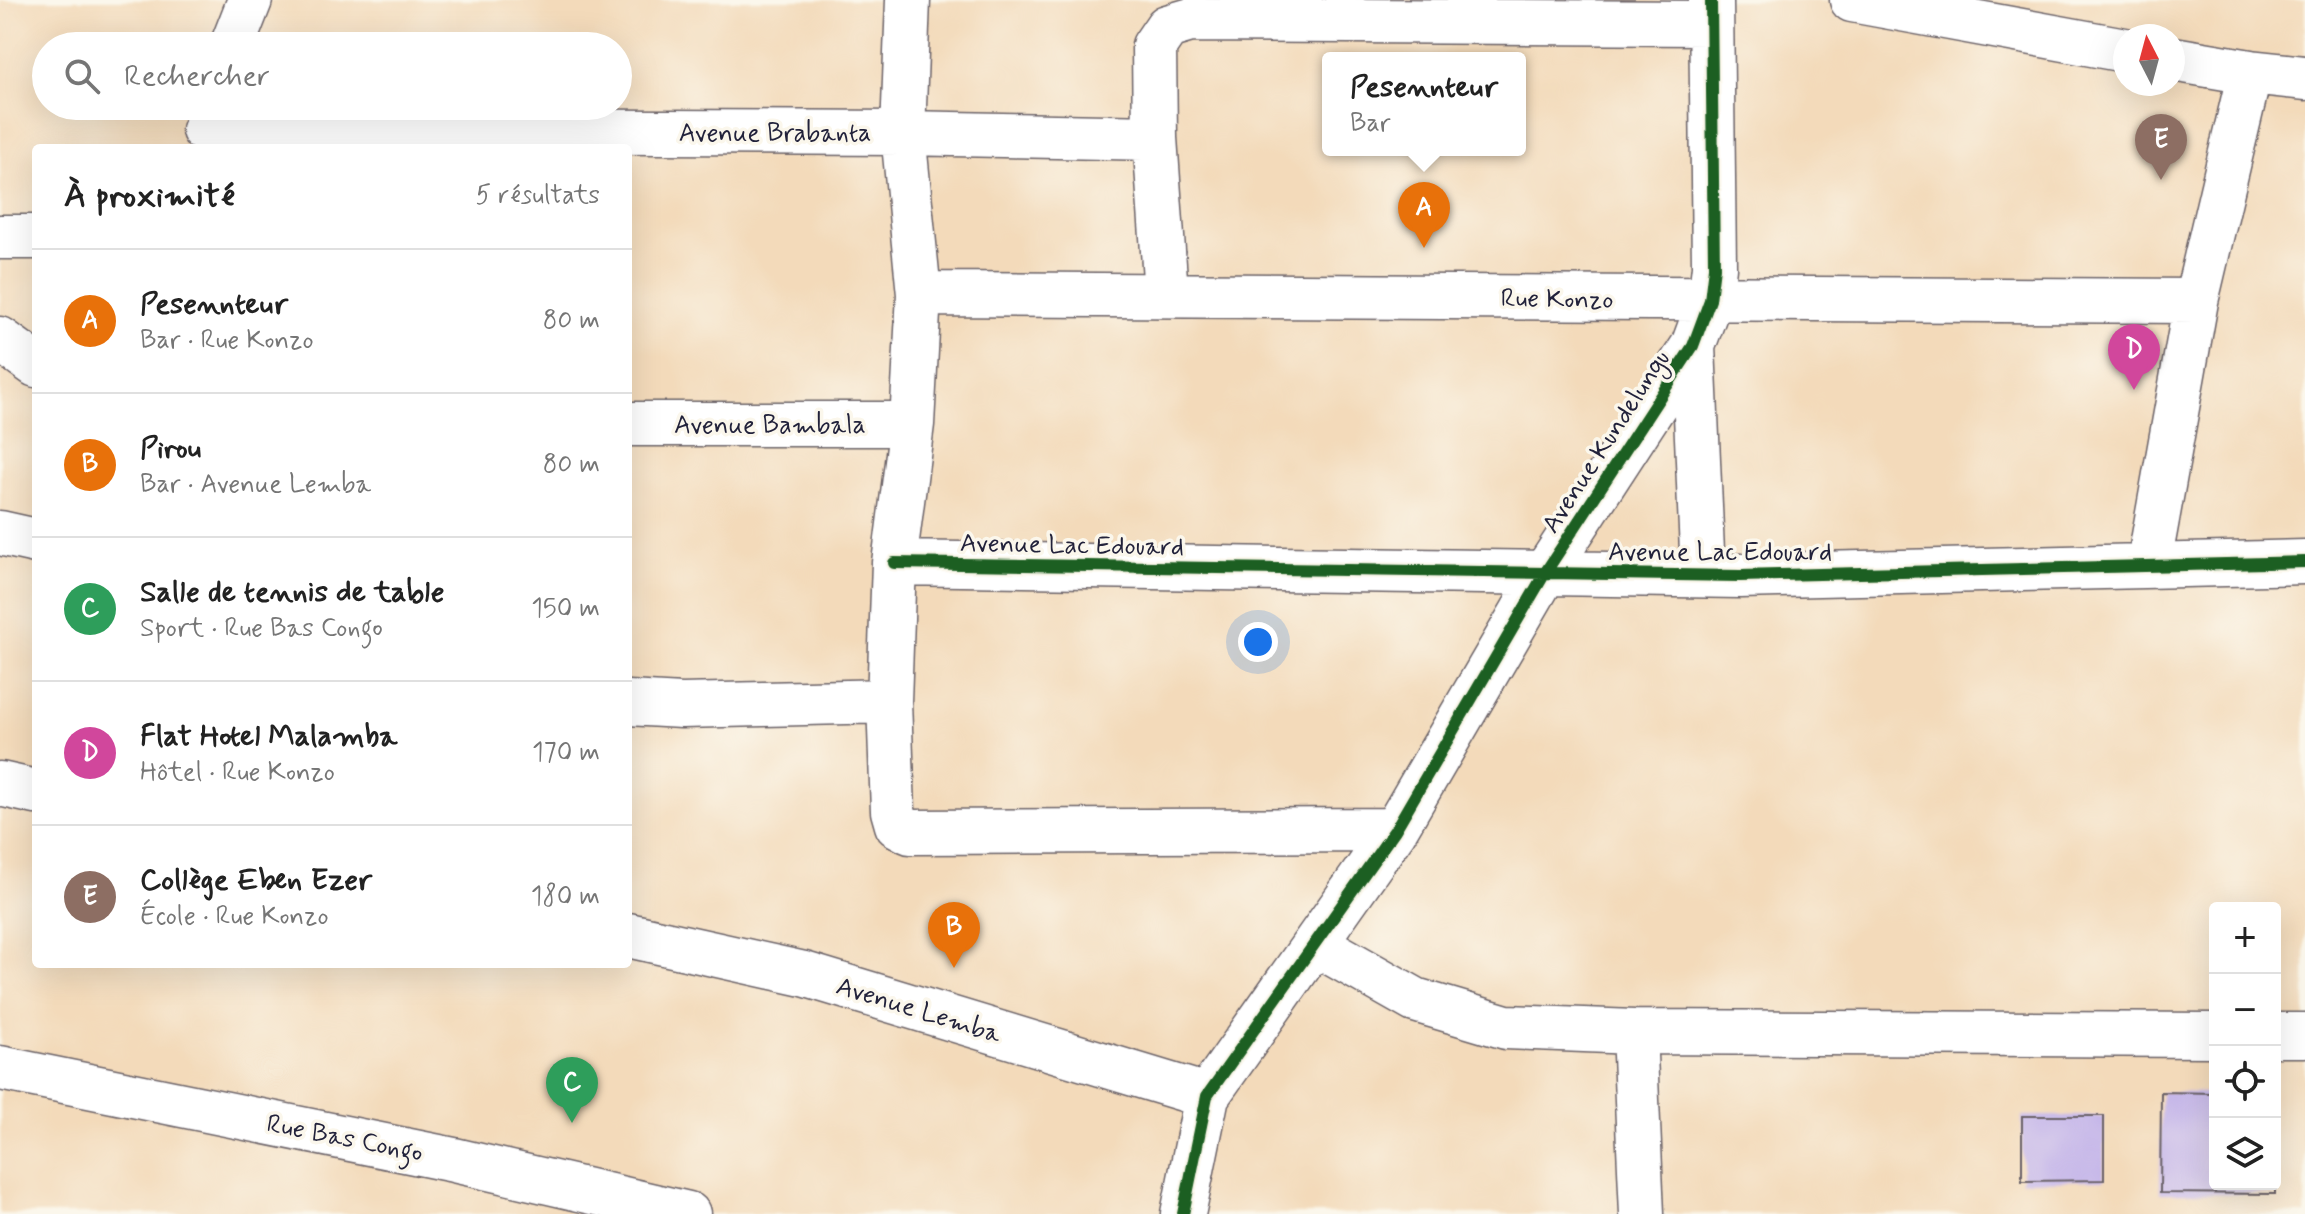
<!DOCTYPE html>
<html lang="fr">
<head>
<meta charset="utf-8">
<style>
  :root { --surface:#fff; --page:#f6f6f6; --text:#222; --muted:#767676; --line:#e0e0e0; --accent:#b5179e }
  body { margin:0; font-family:Mynerve,sans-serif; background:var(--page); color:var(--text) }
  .controls { position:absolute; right:24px; bottom:24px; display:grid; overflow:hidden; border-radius:8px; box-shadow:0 8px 32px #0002 }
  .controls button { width:72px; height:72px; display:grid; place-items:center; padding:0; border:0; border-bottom:2px solid var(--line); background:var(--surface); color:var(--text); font:40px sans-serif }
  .compass { position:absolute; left:2113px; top:24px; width:72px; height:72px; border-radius:50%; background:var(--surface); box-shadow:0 8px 32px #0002; rotate:354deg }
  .you { position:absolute; left:1258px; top:642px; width:28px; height:28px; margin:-20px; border:6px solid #fff; border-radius:50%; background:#1a73e8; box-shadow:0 0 0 12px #1a73e833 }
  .badge { display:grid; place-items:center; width:52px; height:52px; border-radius:50%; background:var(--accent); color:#fff; font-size:26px; font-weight:700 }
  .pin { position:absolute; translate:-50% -66px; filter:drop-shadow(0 2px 4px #0008) }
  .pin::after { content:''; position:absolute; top:42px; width:28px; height:24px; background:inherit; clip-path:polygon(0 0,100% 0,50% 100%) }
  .popup { position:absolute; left:1322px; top:52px; width:204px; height:104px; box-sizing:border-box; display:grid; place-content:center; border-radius:8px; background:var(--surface); filter:drop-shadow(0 2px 6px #0005); font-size:26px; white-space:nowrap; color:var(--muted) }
  .popup b { font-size:30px; color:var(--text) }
  .popup::after { content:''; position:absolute; left:50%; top:100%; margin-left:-16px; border:16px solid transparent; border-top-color:var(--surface) }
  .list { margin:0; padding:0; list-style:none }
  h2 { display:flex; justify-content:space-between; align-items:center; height:104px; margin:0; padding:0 32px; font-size:34px }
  h2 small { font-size:26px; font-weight:400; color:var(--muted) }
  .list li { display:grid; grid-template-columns:52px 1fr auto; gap:24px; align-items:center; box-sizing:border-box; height:144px; padding:0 32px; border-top:2px solid var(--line) }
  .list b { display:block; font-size:30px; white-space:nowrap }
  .list p { margin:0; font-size:26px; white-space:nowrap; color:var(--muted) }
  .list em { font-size:26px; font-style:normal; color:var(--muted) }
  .icon { flex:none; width:44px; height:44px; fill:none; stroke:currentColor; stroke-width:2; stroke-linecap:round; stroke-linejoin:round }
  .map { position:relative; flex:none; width:2305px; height:1214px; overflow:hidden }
  .search { position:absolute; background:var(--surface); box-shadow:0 8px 32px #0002; left:32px; top:32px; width:600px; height:88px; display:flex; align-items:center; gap:20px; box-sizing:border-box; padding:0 28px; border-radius:44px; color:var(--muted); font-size:30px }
  .panel { position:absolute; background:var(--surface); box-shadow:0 8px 32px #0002; left:32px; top:144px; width:600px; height:824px; border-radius:8px }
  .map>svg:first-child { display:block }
</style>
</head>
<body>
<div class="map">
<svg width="2305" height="1214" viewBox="0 0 2305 1214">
  <rect width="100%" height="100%" fill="#fbf7ec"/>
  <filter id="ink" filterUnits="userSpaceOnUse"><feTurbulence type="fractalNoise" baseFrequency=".0125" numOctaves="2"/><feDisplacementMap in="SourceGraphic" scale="16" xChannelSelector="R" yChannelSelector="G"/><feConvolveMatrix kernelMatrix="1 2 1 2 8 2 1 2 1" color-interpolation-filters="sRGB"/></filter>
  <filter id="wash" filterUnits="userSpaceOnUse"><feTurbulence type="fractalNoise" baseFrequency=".006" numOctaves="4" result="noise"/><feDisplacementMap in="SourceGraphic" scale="32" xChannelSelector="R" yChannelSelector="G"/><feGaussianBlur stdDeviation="1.8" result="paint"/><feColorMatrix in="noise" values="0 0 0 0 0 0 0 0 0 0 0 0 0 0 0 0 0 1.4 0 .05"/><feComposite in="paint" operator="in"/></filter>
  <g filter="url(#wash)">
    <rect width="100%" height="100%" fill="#f3daba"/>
    <g id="blocks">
      <path fill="#c5b6e9" d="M 2161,1092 L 2215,1093 L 2215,1184 L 2275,1184 L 2275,1194 L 2160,1193 Z
        M 2022,1116 L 2104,1116 L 2104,1180 L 2022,1181 Z"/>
    </g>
  </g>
  <g filter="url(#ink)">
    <use href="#blocks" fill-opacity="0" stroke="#6b6267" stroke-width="2"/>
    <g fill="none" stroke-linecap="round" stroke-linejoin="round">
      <defs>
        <path id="minor" d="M 908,0 L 903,133 L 919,294 L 912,424 L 894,563 L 889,701 L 893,811 L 897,825 L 910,832 L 1395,830
          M 1852,0 L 2125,50
          M 232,46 L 250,0
          M 2250,72 L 2305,78
          M 204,130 L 903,133 L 1155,138
          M 0,237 L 36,237
          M 1166,293 L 1155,138 L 1154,46 L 1167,27 L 1191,20 L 1708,23
          M 919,294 L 2196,301
          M 0,339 L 36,365
          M 1693,346 L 1703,575
          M 628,424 L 912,424
          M 0,533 L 36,541
          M 894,563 L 1740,576 L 2305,562
          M 2149,564 L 2196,301 L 2250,72 L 2173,59
          M 628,703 L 682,706 L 889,701
          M 0,784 L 36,792
          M 628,935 L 804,974 L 1207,1096
          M 1316,944 L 1415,1000 L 1506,1027 L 1634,1032 L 2215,1035
          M 1634,1032 L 1642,1214
          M 2275,1035 L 2305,1035
          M 0,1068 L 454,1160 L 688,1214
          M 1183,1214 L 1207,1096 L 1395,830 L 1545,573 L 1693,346 L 1710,300 L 1714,267 L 1711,0"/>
      </defs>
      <use href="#minor" stroke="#6b6267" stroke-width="47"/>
      <use href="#minor" stroke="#fff" stroke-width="44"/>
      <defs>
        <path id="cycleway" d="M 894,563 L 1740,576 L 2305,562
          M 1183,1214 L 1207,1096 L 1395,830 L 1545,573 L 1693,346 L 1710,300 L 1714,267 L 1711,0"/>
      </defs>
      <use href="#cycleway" stroke="#fbf7ec" stroke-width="17"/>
      <use href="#cycleway" stroke="#1b5e20" stroke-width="12"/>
    </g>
  </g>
  <g text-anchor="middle" stroke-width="7" stroke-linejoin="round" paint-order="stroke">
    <g font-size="26" fill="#22223b" stroke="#fbf7ec">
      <text x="775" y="141">Avenue Brabanta</text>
      <text transform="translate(1557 298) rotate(1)" y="9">Rue Konzo</text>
      <text x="770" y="433">Avenue Bambala</text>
      <text transform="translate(1605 441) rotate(-57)" y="9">Avenue Kundelungu</text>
      <text transform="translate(1072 544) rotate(1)" y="9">Avenue Lac Edouard</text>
      <text x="1720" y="560">Avenue Lac Edouard</text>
      <text transform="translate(919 1009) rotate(17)" y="9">Avenue Lemba</text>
      <text transform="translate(345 1137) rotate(11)" y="9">Rue Bas Congo</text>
    </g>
  </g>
</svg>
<div class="controls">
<button>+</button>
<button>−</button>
<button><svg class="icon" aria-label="locate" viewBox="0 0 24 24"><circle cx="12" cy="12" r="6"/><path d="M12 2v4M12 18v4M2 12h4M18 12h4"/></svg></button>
<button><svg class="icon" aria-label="layers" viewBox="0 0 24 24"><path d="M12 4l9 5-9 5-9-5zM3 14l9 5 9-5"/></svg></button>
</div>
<svg class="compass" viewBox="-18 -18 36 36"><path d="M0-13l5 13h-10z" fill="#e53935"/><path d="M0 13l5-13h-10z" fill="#767676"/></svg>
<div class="you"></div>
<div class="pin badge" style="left:1424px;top:248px;background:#e8710a">A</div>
<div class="popup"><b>Pesennteur</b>Bar</div>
<div class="pin badge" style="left:954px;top:968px;background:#e8710a">B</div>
<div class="pin badge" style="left:572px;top:1123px;background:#2e9e5b">C</div>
<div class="pin badge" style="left:2134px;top:390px;background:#d1479c">D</div>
<div class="pin badge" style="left:2161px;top:180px;background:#8d6e63">E</div>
<div class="search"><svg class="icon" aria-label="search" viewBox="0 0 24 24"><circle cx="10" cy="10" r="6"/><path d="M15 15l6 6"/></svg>Rechercher</div>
<section class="panel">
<h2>À proximité<small>5 résultats</small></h2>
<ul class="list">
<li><span class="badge" style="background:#e8710a">A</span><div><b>Pesennteur</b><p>Bar · Rue Konzo</p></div><em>80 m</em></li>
<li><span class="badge" style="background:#e8710a">B</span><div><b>Pirou</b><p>Bar · Avenue Lemba</p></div><em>80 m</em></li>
<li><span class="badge" style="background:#2e9e5b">C</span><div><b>Salle de tennis de table</b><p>Sport · Rue Bas Congo</p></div><em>150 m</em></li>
<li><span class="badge" style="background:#d1479c">D</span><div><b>Flat Hotel Malamba</b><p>Hôtel · Rue Konzo</p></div><em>170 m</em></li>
<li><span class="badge" style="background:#8d6e63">E</span><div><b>Collège Eben Ezer</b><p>École · Rue Konzo</p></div><em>180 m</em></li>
</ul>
</section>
</div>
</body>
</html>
